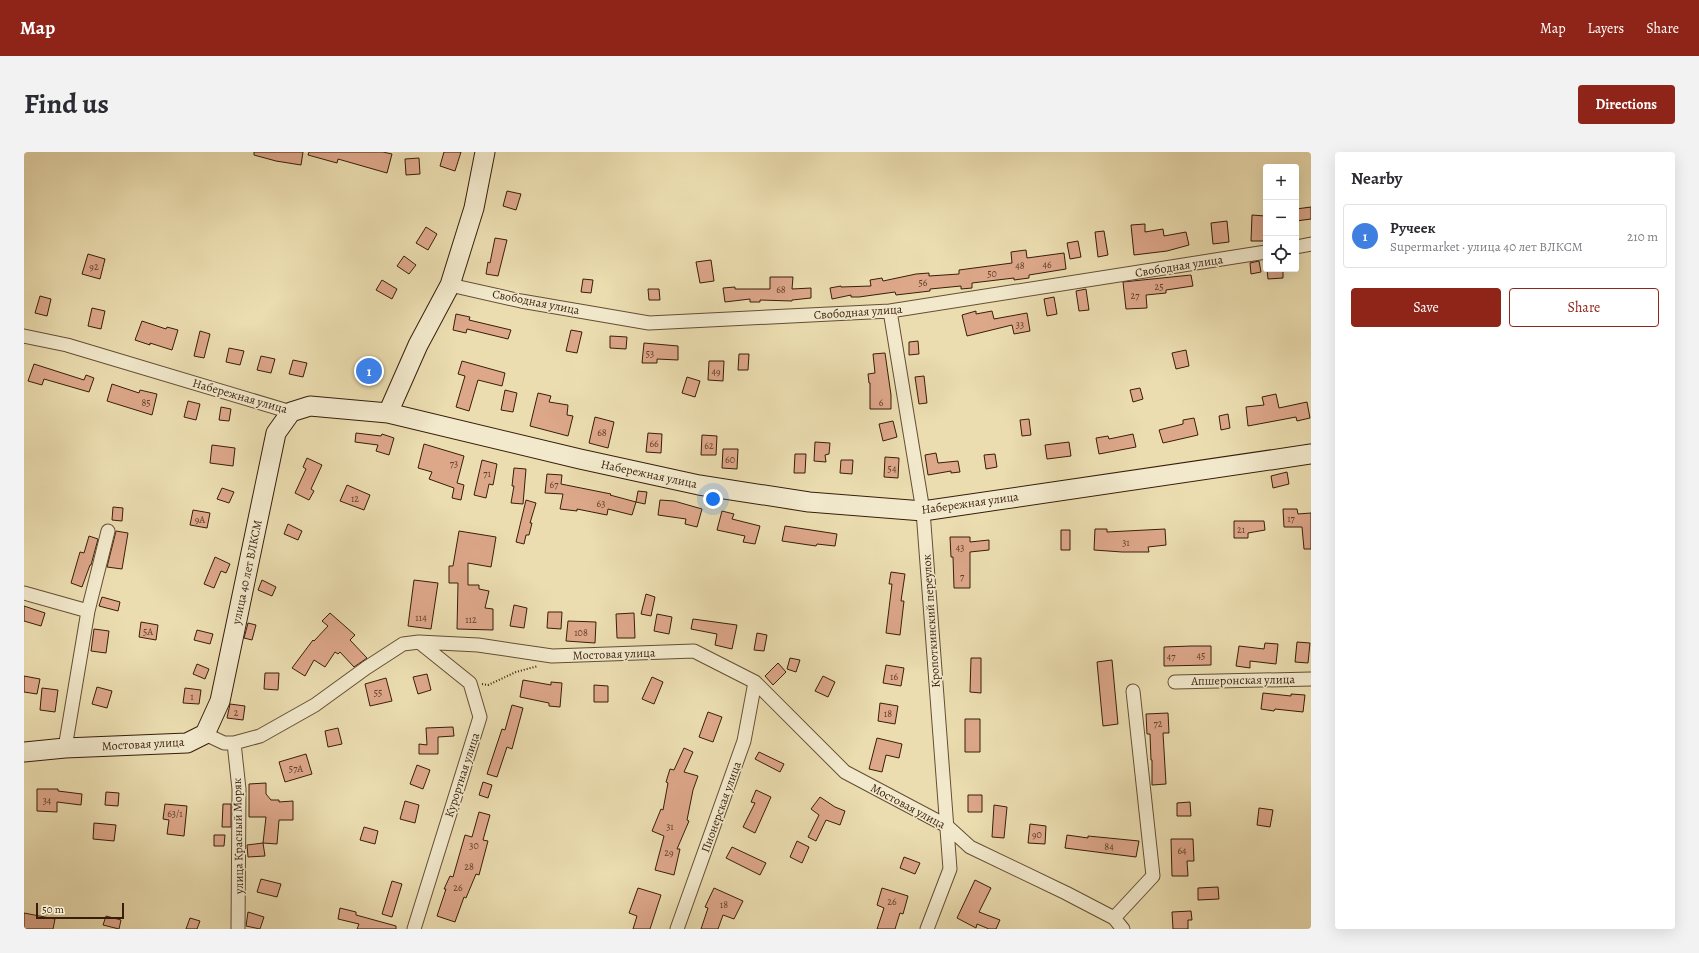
<!DOCTYPE html>
<html lang="en">
<head>
<meta charset="utf-8">
<style>
  :root { --surface:#fff; --page:#f2f2f3; --text:#2b2b33; --muted:#7c7c81; --line:#e1e1e2; --accent:#8f2418 }
  body { margin:0; font-family:Alegreya,serif; background:var(--page); color:var(--text) }
  .controls { position:absolute; right:12px; top:12px; display:grid; overflow:hidden; border-radius:4px; box-shadow:0 4px 16px #0002 }
  .controls button { width:36px; height:36px; display:grid; place-items:center; padding:0; border:0; border-bottom:1px solid var(--line); background:var(--surface); color:var(--text); font:20px sans-serif }
  .scale { position:absolute; left:12px; bottom:10px; width:88px; box-sizing:border-box; padding-left:4px; border:2px solid #381e0a; border-top:0; font-size:11px; line-height:14px; white-space:nowrap; color:#381e0a; -webkit-text-stroke:3px #f2e9cc; paint-order:stroke }
  .you { position:absolute; left:689px; top:347px; width:14px; height:14px; margin:-10px; border:3px solid #fff; border-radius:50%; background:#1a73e8; box-shadow:0 0 0 6px #1a73e833 }
  .badge { display:grid; place-items:center; width:26px; height:26px; border-radius:50%; background:var(--accent); color:#fff; font-size:13px; font-weight:700 }
  .pin { position:absolute; translate:-50% -50%; border:2px solid #fff; box-shadow:0 1px 4px #0006 }
  .list { margin:0; padding:0; list-style:none }
  h2 { display:flex; justify-content:space-between; align-items:center; height:52px; margin:0; padding:0 16px; font-size:17px }
  h2 small { font-size:13px; font-weight:400; color:var(--muted) }
  .list li { display:grid; grid-template-columns:26px 1fr auto; gap:12px; align-items:center; box-sizing:border-box; height:64px; margin:0 8px 8px; padding:0 8px; border:1px solid var(--line); border-radius:4px }
  .list b { display:block; font-size:15px; white-space:nowrap }
  .list p { margin:0; font-size:13px; white-space:nowrap; color:var(--muted) }
  .list em { font-size:13px; font-style:normal; color:var(--muted) }
  .actions { display:flex; gap:8px; padding:12px 16px }
  .actions a { flex:1; padding:9px 0; border:1px solid var(--accent); border-radius:4px; text-align:center; font-size:14px; color:var(--accent) }
  .actions .main { background:var(--accent); color:#fff }
  .icon { flex:none; width:22px; height:22px; fill:none; stroke:currentColor; stroke-width:2; stroke-linecap:round; stroke-linejoin:round }
  .map { position:relative; flex:none; width:1287px; height:777px; overflow:hidden; border-radius:4px }
  header { display:flex; align-items:center; gap:24px; box-sizing:border-box; height:56px; padding:0 20px; background:var(--accent); color:#fff }
  header strong { font-size:19px }
  nav { display:flex; gap:22px; margin-inline-start:auto; font-size:14px }
  .intro { display:flex; align-items:center; justify-content:space-between; box-sizing:border-box; height:96px; padding:0 24px }
  h1 { margin:0; font-size:28px }
  .button { padding:10px 18px; border-radius:4px; background:var(--accent); color:#fff; font-size:14px; font-weight:700 }
  main { display:flex; gap:24px; padding:0 24px }
  aside { flex:1; background:var(--surface); border-radius:4px; box-shadow:0 4px 16px #0002 }
  .map>svg:first-child { display:block }
</style>
</head>
<body>
<header>
<strong>Map</strong>
<nav><a>Map</a><a>Layers</a><a>Share</a></nav>
</header>
<div class="intro"><h1>Find us</h1><a class="button">Directions</a></div>
<main>
<div class="map">
<svg width="1287" height="777" viewBox="0 0 1287 777">
  <rect width="100%" height="100%" fill="#ebddb0"/>
  <filter id="stains"><feTurbulence type="fractalNoise" baseFrequency=".005" numOctaves="4"/><feColorMatrix values="0 0 0 0 .2 0 0 0 0 .09 0 0 0 0 .02 0 0 0 .5 -.17"/></filter>
  <radialGradient id="worn" r=".72"><stop offset=".6" stop-color="#630" stop-opacity="0"/><stop offset="1" stop-color="#630" stop-opacity=".3"/></radialGradient>
  <path fill="#dda78a" stroke="#381e0a" d="M 230,0 L 279,0 L 277,13 L 252,9 L 230,3 Z
    M 285,0 L 359,0 L 368,2 L 363,21 L 314,7 L 313,11 L 284,3 Z
    M 420,0 L 437,0 L 431,19 L 416,14 Z
    M 395,6 L 396,22 L 382,23 L 381,7 Z
    M 483,39 L 497,42 L 492,58 L 479,54 Z
    M 1287,55 L 1287,67 L 1272,69 L 1272,57 Z
    M 1228,63 L 1241,64 L 1240,89 L 1227,89 Z
    M 1203,69 L 1205,90 L 1189,92 L 1187,71 Z
    M 1121,72 L 1121,80 L 1139,77 L 1140,84 L 1162,80 L 1165,93 L 1143,99 L 1110,103 L 1107,73 Z
    M 402,75 L 413,82 L 404,98 L 392,91 Z
    M 1080,79 L 1084,103 L 1074,105 L 1071,80 Z
    M 471,86 L 483,88 L 474,124 L 462,122 L 464,110 L 466,111 Z
    M 1054,89 L 1057,105 L 1046,107 L 1043,91 Z
    M 1002,98 L 1003,106 L 1040,101 L 1042,117 L 1005,123 L 1005,126 L 990,128 L 990,126 L 948,131 L 948,136 L 937,137 L 937,134 L 906,137 L 906,139 L 872,143 L 871,140 L 835,145 L 827,145 L 827,143 L 808,147 L 806,136 L 817,134 L 817,135 L 847,134 L 846,128 L 858,126 L 859,129 L 892,122 L 905,121 L 905,124 L 935,122 L 935,118 L 988,111 L 987,100 Z
    M 64,102 L 81,107 L 76,127 L 58,122 Z
    M 380,104 L 392,113 L 385,122 L 373,114 Z
    M 687,108 L 690,129 L 676,131 L 672,110 Z
    M 1235,109 L 1237,120 L 1227,122 L 1226,111 Z
    M 1243,117 L 1259,117 L 1259,126 L 1244,127 Z
    M 1167,123 L 1169,134 L 1142,138 L 1142,141 L 1122,143 L 1123,156 L 1102,157 L 1099,130 Z
    M 746,125 L 769,125 L 768,137 L 787,136 L 787,146 L 768,148 L 768,149 L 736,148 L 736,150 L 726,150 L 726,147 L 701,150 L 699,136 L 711,135 L 711,137 L 746,137 Z
    M 559,127 L 569,128 L 567,141 L 557,140 Z
    M 358,128 L 373,137 L 368,147 L 352,138 Z
    M 624,137 L 635,137 L 636,148 L 625,148 Z
    M 1062,137 L 1065,158 L 1055,159 L 1052,139 Z
    M 16,144 L 27,147 L 23,164 L 11,161 Z
    M 1030,145 L 1033,162 L 1023,164 L 1020,147 Z
    M 68,156 L 81,159 L 77,177 L 64,174 Z
    M 952,159 L 952,162 L 968,159 L 970,167 L 1003,161 L 1006,179 L 990,182 L 988,173 L 943,184 L 938,163 Z
    M 432,162 L 446,165 L 445,168 L 487,178 L 484,187 L 443,177 L 442,181 L 429,178 Z
    M 118,169 L 142,177 L 143,175 L 154,178 L 148,198 L 126,191 L 126,193 L 111,188 Z
    M 547,178 L 558,180 L 553,201 L 542,199 Z
    M 176,179 L 186,182 L 180,206 L 170,204 Z
    M 586,184 L 603,185 L 602,197 L 586,196 Z
    M 894,189 L 895,202 L 885,203 L 885,190 Z
    M 620,191 L 654,194 L 654,208 L 633,207 L 633,211 L 618,211 Z
    M 205,196 L 220,199 L 216,213 L 202,210 Z
    M 1162,198 L 1165,214 L 1152,217 L 1148,201 Z
    M 861,201 L 867,243 L 867,257 L 846,257 L 846,231 L 845,231 L 844,222 L 851,221 L 849,202 Z
    M 715,202 L 725,202 L 724,218 L 714,218 Z
    M 237,204 L 251,207 L 247,221 L 233,218 Z
    M 346,206 L 357,214 L 344,232 L 333,223 Z
    M 269,208 L 283,211 L 279,225 L 265,222 Z
    M 438,209 L 481,221 L 478,234 L 454,228 L 445,259 L 432,255 L 441,224 L 434,222 Z
    M 685,209 L 700,209 L 699,229 L 684,228 Z
    M 10,212 L 60,228 L 62,223 L 70,226 L 65,240 L 20,227 L 18,233 L 4,229 Z
    M 900,224 L 903,251 L 895,252 L 891,225 Z
    M 663,225 L 676,229 L 671,245 L 658,241 Z
    M 88,232 L 115,241 L 116,238 L 133,242 L 128,263 L 83,249 Z
    M 1116,236 L 1119,247 L 1109,250 L 1106,238 Z
    M 481,238 L 493,241 L 489,260 L 477,258 Z
    M 514,241 L 527,244 L 525,250 L 544,253 L 543,263 L 549,264 L 544,284 L 506,274 Z
    M 1252,242 L 1255,256 L 1283,250 L 1286,266 L 1273,269 L 1272,265 L 1224,274 L 1222,255 L 1240,253 L 1238,245 Z
    M 164,249 L 176,252 L 172,268 L 160,265 Z
    M 197,255 L 207,257 L 205,269 L 195,268 Z
    M 1204,262 L 1206,276 L 1197,278 L 1195,264 Z
    M 571,265 L 590,270 L 584,296 L 565,291 Z
    M 1170,266 L 1174,283 L 1139,291 L 1135,278 L 1159,272 L 1159,268 Z
    M 1005,267 L 1007,283 L 998,284 L 996,268 Z
    M 869,269 L 873,285 L 859,289 L 855,272 Z
    M 332,281 L 357,284 L 358,282 L 370,286 L 365,303 L 352,299 L 354,293 L 331,290 Z
    M 624,281 L 638,282 L 637,301 L 622,300 Z
    M 1109,282 L 1112,295 L 1075,302 L 1072,286 L 1084,284 L 1085,287 Z
    M 678,283 L 693,284 L 692,303 L 677,303 Z
    M 791,290 L 806,291 L 805,302 L 801,303 L 802,310 L 790,309 Z
    M 1045,290 L 1047,304 L 1023,307 L 1021,293 Z
    M 400,292 L 440,304 L 433,331 L 440,333 L 437,348 L 428,346 L 430,336 L 405,327 L 408,320 L 394,316 Z
    M 188,293 L 211,296 L 209,314 L 186,311 Z
    M 699,297 L 714,297 L 713,317 L 698,316 Z
    M 912,301 L 914,311 L 934,309 L 936,320 L 927,321 L 927,319 L 904,323 L 901,303 Z
    M 771,302 L 782,302 L 781,321 L 770,321 Z
    M 971,302 L 973,315 L 962,317 L 960,303 Z
    M 861,305 L 875,306 L 874,326 L 860,325 Z
    M 283,306 L 298,313 L 287,337 L 290,339 L 285,348 L 271,341 L 282,317 L 279,315 Z
    M 458,308 L 473,312 L 469,333 L 465,332 L 462,346 L 450,343 Z
    M 817,308 L 829,308 L 828,322 L 816,321 Z
    M 490,316 L 502,317 L 499,352 L 487,351 L 490,334 L 488,334 Z
    M 1263,320 L 1265,332 L 1249,336 L 1247,324 Z
    M 523,322 L 538,323 L 537,332 L 587,342 L 586,343 L 612,350 L 608,363 L 584,357 L 583,363 L 553,357 L 553,359 L 536,357 L 539,342 L 521,341 Z
    M 323,333 L 346,343 L 340,358 L 316,349 Z
    M 198,336 L 210,340 L 205,351 L 193,347 Z
    M 614,339 L 623,340 L 621,352 L 612,350 Z
    M 502,348 L 512,351 L 506,371 L 508,371 L 505,383 L 502,383 L 500,392 L 492,390 Z
    M 636,348 L 650,349 L 678,357 L 673,375 L 661,372 L 662,367 L 634,363 Z
    M 89,355 L 99,356 L 98,369 L 88,368 Z
    M 1259,357 L 1273,357 L 1274,362 L 1287,361 L 1287,397 L 1280,397 L 1278,375 L 1260,375 Z
    M 169,358 L 186,361 L 183,376 L 166,373 Z
    M 698,359 L 710,362 L 708,367 L 736,374 L 731,392 L 719,390 L 721,384 L 693,378 Z
    M 1210,369 L 1240,369 L 1241,378 L 1224,381 L 1224,386 L 1210,386 Z
    M 264,372 L 278,379 L 274,388 L 260,382 Z
    M 761,374 L 813,382 L 811,394 L 793,392 L 792,394 L 758,389 Z
    M 1071,377 L 1083,377 L 1083,380 L 1141,377 L 1142,393 L 1124,395 L 1125,400 L 1098,400 L 1070,398 Z
    M 1037,378 L 1046,378 L 1046,398 L 1037,398 Z
    M 92,379 L 104,381 L 98,417 L 83,415 Z
    M 435,379 L 472,385 L 467,415 L 444,411 L 444,433 L 455,433 L 455,437 L 465,439 L 461,456 L 469,457 L 469,478 L 433,477 L 434,431 L 425,431 L 425,414 L 429,414 Z
    M 65,384 L 74,387 L 67,413 L 66,413 L 58,435 L 47,431 L 56,400 L 60,401 Z
    M 926,385 L 946,385 L 946,390 L 965,388 L 965,398 L 946,400 L 946,436 L 930,436 L 929,405 L 927,405 Z
    M 191,405 L 206,412 L 202,421 L 197,419 L 190,436 L 180,432 Z
    M 867,420 L 881,422 L 877,449 L 880,449 L 876,483 L 862,481 L 868,432 L 865,432 Z
    M 238,428 L 252,435 L 248,444 L 234,438 Z
    M 390,428 L 414,431 L 407,477 L 384,474 Z
    M 622,442 L 631,445 L 627,464 L 617,462 Z
    M 78,445 L 96,450 L 94,459 L 75,454 Z
    M 490,453 L 503,456 L 500,476 L 486,474 Z
    M 0,454 L 21,461 L 17,474 L 0,469 Z
    M 524,460 L 538,460 L 537,477 L 523,476 Z
    M 306,461 L 331,483 L 326,488 L 343,506 L 330,515 L 316,500 L 314,502 L 311,500 L 301,515 L 290,508 L 281,524 L 268,516 L 289,488 L 290,489 L 304,474 L 298,469 Z
    M 610,461 L 611,486 L 593,486 L 592,462 Z
    M 633,462 L 648,465 L 645,482 L 630,479 Z
    M 669,467 L 713,473 L 708,497 L 691,493 L 693,482 L 667,477 Z
    M 544,469 L 572,470 L 571,491 L 542,489 Z
    M 117,470 L 134,473 L 132,488 L 115,485 Z
    M 224,471 L 232,473 L 228,488 L 220,486 Z
    M 70,477 L 85,479 L 82,501 L 67,499 Z
    M 173,478 L 189,482 L 186,492 L 170,488 Z
    M 733,481 L 743,483 L 740,499 L 730,498 Z
    M 1273,490 L 1286,491 L 1284,511 L 1271,510 Z
    M 1241,491 L 1254,492 L 1252,512 L 1226,509 L 1226,516 L 1212,514 L 1215,494 L 1240,497 Z
    M 1167,494 L 1187,494 L 1187,513 L 1140,514 L 1140,495 Z
    M 766,506 L 776,508 L 772,520 L 763,517 Z
    M 947,506 L 957,506 L 957,541 L 946,540 Z
    M 1088,508 L 1094,572 L 1079,574 L 1073,510 Z
    M 754,511 L 762,520 L 749,533 L 741,524 Z
    M 173,512 L 185,517 L 181,527 L 169,522 Z
    M 862,513 L 880,516 L 877,534 L 859,531 Z
    M 241,521 L 255,521 L 254,538 L 240,537 Z
    M 403,522 L 407,538 L 394,542 L 389,525 Z
    M 0,524 L 16,527 L 13,542 L 0,540 Z
    M 799,524 L 811,530 L 804,545 L 791,539 Z
    M 628,525 L 639,530 L 630,552 L 618,547 Z
    M 362,526 L 368,549 L 346,554 L 341,532 Z
    M 499,528 L 527,533 L 527,530 L 538,531 L 536,555 L 525,554 L 525,551 L 496,545 Z
    M 570,533 L 584,534 L 584,550 L 570,550 Z
    M 73,535 L 88,539 L 83,556 L 68,552 Z
    M 18,536 L 34,538 L 31,560 L 16,558 Z
    M 161,536 L 177,538 L 175,552 L 159,551 Z
    M 1239,541 L 1267,544 L 1267,542 L 1281,543 L 1279,560 L 1251,557 L 1250,559 L 1237,557 Z
    M 856,551 L 874,554 L 871,572 L 854,569 Z
    M 206,552 L 221,554 L 219,568 L 203,566 Z
    M 488,553 L 499,556 L 488,597 L 483,595 L 473,625 L 463,622 L 478,577 L 481,578 Z
    M 684,560 L 698,565 L 689,590 L 675,585 Z
    M 1144,561 L 1145,581 L 1139,581 L 1142,632 L 1128,633 L 1128,608 L 1127,608 L 1126,582 L 1123,582 L 1122,562 Z
    M 941,567 L 956,567 L 956,600 L 941,600 Z
    M 429,575 L 430,584 L 414,585 L 414,602 L 395,602 L 395,592 L 403,593 L 402,576 Z
    M 314,576 L 318,592 L 304,595 L 301,579 Z
    M 853,586 L 878,592 L 875,606 L 862,603 L 858,620 L 845,617 Z
    M 660,596 L 669,600 L 660,620 L 674,624 L 669,638 L 663,668 L 665,669 L 653,697 L 656,697 L 650,723 L 631,718 L 640,684 L 628,679 L 637,657 L 639,658 L 644,631 L 642,630 L 646,617 L 650,618 Z
    M 735,600 L 760,612 L 756,620 L 731,607 Z
    M 282,602 L 288,622 L 261,630 L 255,610 Z
    M 393,613 L 406,618 L 399,637 L 386,632 Z
    M 459,630 L 468,633 L 464,646 L 455,643 Z
    M 242,631 L 242,642 L 247,648 L 255,648 L 255,650 L 269,649 L 269,668 L 255,668 L 253,692 L 239,691 L 242,665 L 225,665 L 225,632 Z
    M 13,637 L 34,637 L 34,639 L 58,642 L 57,653 L 33,650 L 33,660 L 13,659 Z
    M 732,638 L 747,645 L 731,681 L 719,675 L 731,651 L 727,650 Z
    M 82,640 L 95,641 L 94,654 L 81,653 Z
    M 944,643 L 958,643 L 958,660 L 944,660 Z
    M 796,645 L 811,655 L 821,659 L 816,673 L 802,668 L 792,689 L 784,685 L 795,663 L 787,657 Z
    M 381,649 L 395,653 L 391,671 L 376,667 Z
    M 1166,650 L 1167,664 L 1153,664 L 1153,651 Z
    M 141,652 L 163,654 L 160,684 L 143,682 L 145,668 L 139,667 Z
    M 199,652 L 207,652 L 207,675 L 198,675 Z
    M 970,653 L 983,655 L 980,686 L 968,685 Z
    M 1235,656 L 1249,658 L 1246,675 L 1233,673 Z
    M 455,660 L 466,663 L 459,688 L 464,689 L 455,723 L 452,722 L 442,746 L 440,745 L 431,770 L 413,764 L 422,737 L 420,737 L 426,724 L 429,725 L 441,683 L 448,685 Z
    M 70,671 L 92,673 L 90,689 L 69,687 Z
    M 1006,672 L 1022,674 L 1021,692 L 1004,691 Z
    M 340,675 L 354,679 L 351,692 L 336,688 Z
    M 190,683 L 201,683 L 200,694 L 190,694 Z
    M 1043,683 L 1064,686 L 1064,684 L 1115,689 L 1112,705 L 1041,696 Z
    M 1147,687 L 1169,687 L 1170,709 L 1163,709 L 1164,724 L 1148,724 Z
    M 773,689 L 785,695 L 778,711 L 766,705 Z
    M 239,691 L 241,704 L 224,705 L 223,693 Z
    M 708,695 L 742,711 L 736,723 L 702,706 Z
    M 880,705 L 896,711 L 891,722 L 876,716 Z
    M 237,727 L 257,732 L 253,745 L 233,740 Z
    M 951,728 L 967,736 L 955,760 L 976,768 L 972,777 L 965,777 L 953,772 L 952,776 L 933,766 Z
    M 368,729 L 378,732 L 368,765 L 358,762 Z
    M 1194,735 L 1195,747 L 1174,748 L 1174,736 Z
    M 614,736 L 637,743 L 626,777 L 609,777 L 613,764 L 605,761 Z
    M 690,736 L 719,749 L 710,767 L 699,763 L 694,777 L 677,777 L 684,756 L 681,755 Z
    M 858,736 L 884,744 L 879,762 L 876,761 L 871,777 L 853,777 L 860,756 L 853,753 Z
    M 316,756 L 332,760 L 332,763 L 372,774 L 372,777 L 333,777 L 335,772 L 314,767 Z
    M 1167,759 L 1168,768 L 1164,768 L 1164,777 L 1149,777 L 1148,760 Z
    M 224,760 L 240,765 L 236,777 L 222,774 Z
    M 0,761 L 31,767 L 29,777 L 0,777 Z
    M 82,764 L 97,768 L 95,777 L 79,773 Z
    M 166,766 L 176,769 L 173,777 L 162,777 Z"/>
  <g fill="none" stroke-linecap="round" stroke-linejoin="round">
    <defs>
      <path id="street" d="M 1272,95 L 1287,92
        M 426,133 L 497,149 L 625,171 L 866,159 L 1242,100
        M 866,159 L 899,359 L 926,717 L 903,777
        M 0,184 L 43,193 L 267,260
        M 0,441 L 64,459
        M 1151,530 L 1287,527
        M 181,582 L 200,591 L 210,591 L 236,584 L 291,553 L 342,516 L 379,492 L 395,490 L 454,493 L 528,504 L 670,499 L 731,530 L 821,620 L 923,674 L 946,695 L 1042,741 L 1090,766 L 1099,777
        M 210,591 L 215,637 L 214,777
        M 41,596 L 64,459 L 84,379
        M 1090,766 L 1129,724 L 1109,539
        M 390,777 L 456,565 L 446,531 L 395,490
        M 653,777 L 720,589 L 731,530"/>
      <path id="secondary" d="M 364,261 L 394,193 L 426,133 L 450,56 L 461,0
        M 0,600 L 41,596 L 163,591 L 181,582 L 196,549 L 252,281 L 267,260 L 286,254 L 364,261 L 556,307 L 675,333 L 785,350 L 899,359 L 1287,302"/>
    </defs>
    <use href="#street" stroke="#654e34" stroke-width="15"/>
    <use href="#secondary" stroke="#381e0a" stroke-width="21"/>
    <path stroke="#381e0a" stroke-width="2" stroke-dasharray="1 2" stroke-linecap="butt" d="M 458,532 L 464,533 L 492,520 L 514,514"/>
    <use href="#street" stroke="#f2e9cc" stroke-width="13"/>
    <use href="#secondary" stroke="#f2e9cc" stroke-width="19"/>
  </g>
  <g text-anchor="middle" stroke-width="3" stroke-linejoin="round" paint-order="stroke">
    <g font-size="10" fill="#61402a">
      <text x="1023" y="116">46</text>
      <text x="996" y="117">48</text>
      <text x="70" y="118">92</text>
      <text x="968" y="125">50</text>
      <text x="899" y="134">56</text>
      <text x="1135" y="138">25</text>
      <text x="757" y="141">68</text>
      <text x="1111" y="147">27</text>
      <text x="996" y="176">33</text>
      <text x="626" y="205">53</text>
      <text x="692" y="223">49</text>
      <text x="122" y="254">85</text>
      <text x="857" y="254">6</text>
      <text x="578" y="284">68</text>
      <text x="630" y="295">66</text>
      <text x="685" y="297">62</text>
      <text x="706" y="311">60</text>
      <text x="430" y="315">73</text>
      <text x="868" y="320">54</text>
      <text x="463" y="325">71</text>
      <text x="530" y="336">67</text>
      <text x="331" y="350">12</text>
      <text x="577" y="355">63</text>
      <text x="1267" y="370">17</text>
      <text x="176" y="371">9А</text>
      <text x="1217" y="381">21</text>
      <text x="1102" y="394">31</text>
      <text x="936" y="399">43</text>
      <text x="938" y="428">7</text>
      <text x="397" y="469">114</text>
      <text x="447" y="471">112</text>
      <text x="124" y="483">5А</text>
      <text x="557" y="484">108</text>
      <text x="1177" y="507">45</text>
      <text x="1147" y="508">47</text>
      <text x="870" y="528">16</text>
      <text x="354" y="544">55</text>
      <text x="168" y="548">1</text>
      <text x="212" y="564">2</text>
      <text x="864" y="565">18</text>
      <text x="1134" y="575">72</text>
      <text x="272" y="620">57А</text>
      <text x="23" y="652">34</text>
      <text x="151" y="665">63/1</text>
      <text x="646" y="678">31</text>
      <text x="1013" y="686">90</text>
      <text x="450" y="697">30</text>
      <text x="1085" y="698">84</text>
      <text x="1158" y="702">64</text>
      <text x="645" y="704">29</text>
      <text x="445" y="718">28</text>
      <text x="434" y="739">26</text>
      <text x="868" y="753">26</text>
      <text x="700" y="756">18</text>
    </g>
    <g font-size="12" fill="#381e0a" stroke="#f2e9cc">
      <text transform="translate(1155 114) rotate(-9)" y="4">Свободная улица</text>
      <text transform="translate(512 150) rotate(11)" y="4">Свободная улица</text>
      <text transform="translate(834 160) rotate(-4)" y="4">Свободная улица</text>
      <text transform="translate(216 244) rotate(16)" y="4">Набережная улица</text>
      <text transform="translate(625 322) rotate(12)" y="4">Набережная улица</text>
      <text transform="translate(946 351) rotate(-8)" y="4">Набережная улица</text>
      <text transform="translate(223 420) rotate(-78)" y="4">улица 40 лет ВЛКСМ</text>
      <text transform="translate(907 469) rotate(-94)" y="4">Кропоткинский переулок</text>
      <text transform="translate(590 502) rotate(-2)" y="4">Мостовая улица</text>
      <text transform="translate(1219 528) rotate(-1)" y="4">Апшеронская улица</text>
      <text transform="translate(119 592) rotate(-3)" y="4">Мостовая улица</text>
      <text transform="translate(438 623) rotate(-72)" y="4">Курортная улица</text>
      <text transform="translate(884 654) rotate(28)" y="4">Мостовая улица</text>
      <text transform="translate(697 655) rotate(-70)" y="4">Пионерская улица</text>
      <text transform="translate(214 684) rotate(-91)" y="4">улица Красный Моряк</text>
    </g>
  </g>
  <rect width="100%" height="100%" filter="url(#stains)"/>
  <rect width="100%" height="100%" fill="url(#worn)"/>
</svg>
<div class="controls">
<button>+</button>
<button>−</button>
<button><svg class="icon" aria-label="locate" viewBox="0 0 24 24"><circle cx="12" cy="12" r="6"/><path d="M12 2v4M12 18v4M2 12h4M18 12h4"/></svg></button>
</div>
<div class="scale">50 m</div>
<div class="you"></div>
<div class="pin badge" style="left:345px;top:219px;background:#3f7fe0">1</div>
</div>
<aside>
<h2>Nearby<small></small></h2>
<ul class="list">
<li><span class="badge" style="background:#3f7fe0">1</span><div><b>Ручеек</b><p>Supermarket · улица 40 лет ВЛКСМ</p></div><em>210 m</em></li>
</ul>
<div class="actions"><a class="main">Save</a><a>Share</a></div>
</aside>
</main>
</body>
</html>
